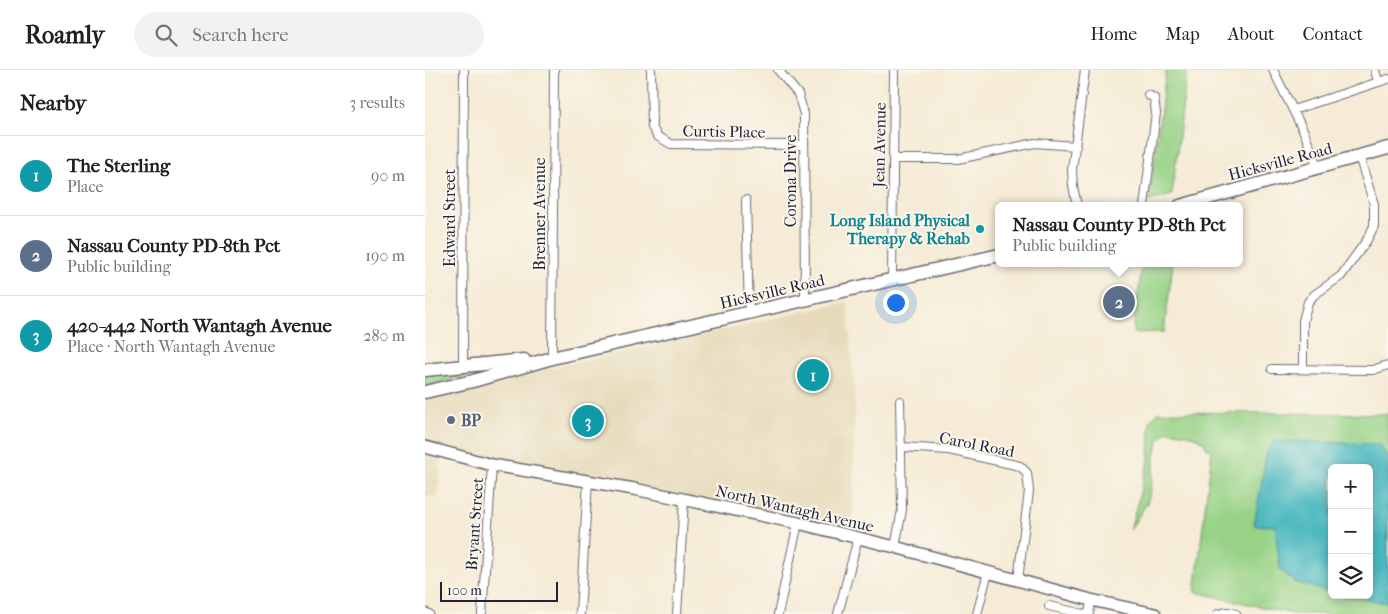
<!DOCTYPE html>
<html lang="en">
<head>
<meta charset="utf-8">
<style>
  :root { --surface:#fff; --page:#f2f2f2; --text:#202124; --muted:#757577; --line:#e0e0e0; --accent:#1a73e8 }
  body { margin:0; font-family:"IM FELL French Canon",serif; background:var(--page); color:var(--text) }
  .controls { position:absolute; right:15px; bottom:15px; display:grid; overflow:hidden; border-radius:8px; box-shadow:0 2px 8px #0003 }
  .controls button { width:45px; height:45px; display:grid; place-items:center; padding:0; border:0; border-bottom:1px solid var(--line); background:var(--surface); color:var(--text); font:25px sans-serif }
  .scale { position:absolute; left:15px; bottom:12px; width:118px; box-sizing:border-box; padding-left:5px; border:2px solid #22223b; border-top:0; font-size:14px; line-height:18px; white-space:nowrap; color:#22223b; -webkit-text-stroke:4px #fbf7ec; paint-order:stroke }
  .you { position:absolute; left:470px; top:232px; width:18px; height:18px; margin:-12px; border:4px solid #fff; border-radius:50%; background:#1a73e8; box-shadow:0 0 0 8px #1a73e833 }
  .badge { display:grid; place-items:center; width:32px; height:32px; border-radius:50%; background:var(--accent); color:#fff; font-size:16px; font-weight:700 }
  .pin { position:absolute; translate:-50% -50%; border:2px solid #fff; box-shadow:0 1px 5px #0006 }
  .popup { position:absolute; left:570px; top:132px; width:248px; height:65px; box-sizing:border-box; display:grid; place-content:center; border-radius:8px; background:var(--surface); filter:drop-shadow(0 1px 4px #0005); font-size:16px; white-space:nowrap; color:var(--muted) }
  .popup b { font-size:19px; color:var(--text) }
  .popup::after { content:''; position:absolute; left:50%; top:100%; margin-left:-10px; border:10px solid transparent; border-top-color:var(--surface) }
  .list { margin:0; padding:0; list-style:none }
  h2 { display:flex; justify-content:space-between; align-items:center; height:65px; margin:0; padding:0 20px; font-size:21px }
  h2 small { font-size:16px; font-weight:400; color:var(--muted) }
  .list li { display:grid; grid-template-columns:32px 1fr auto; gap:15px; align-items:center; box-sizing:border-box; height:80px; padding:0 20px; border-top:1px solid var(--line) }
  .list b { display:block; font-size:19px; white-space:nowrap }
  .list p { margin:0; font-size:16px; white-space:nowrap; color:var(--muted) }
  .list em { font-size:16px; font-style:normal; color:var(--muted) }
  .icon { flex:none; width:28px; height:28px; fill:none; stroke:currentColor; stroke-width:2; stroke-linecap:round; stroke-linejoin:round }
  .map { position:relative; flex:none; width:963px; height:544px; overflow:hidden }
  header { display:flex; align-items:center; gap:30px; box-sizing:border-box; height:70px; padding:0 25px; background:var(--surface); border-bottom:1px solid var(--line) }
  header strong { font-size:24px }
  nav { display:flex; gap:28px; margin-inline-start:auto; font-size:18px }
  .search { width:350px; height:45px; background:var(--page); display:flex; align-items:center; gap:12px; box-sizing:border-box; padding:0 18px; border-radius:28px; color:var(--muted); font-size:19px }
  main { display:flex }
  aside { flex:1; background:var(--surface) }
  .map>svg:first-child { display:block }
</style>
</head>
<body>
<header>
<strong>Roamly</strong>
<div class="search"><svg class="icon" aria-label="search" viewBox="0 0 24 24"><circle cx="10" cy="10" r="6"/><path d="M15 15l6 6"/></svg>Search here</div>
<nav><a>Home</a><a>Map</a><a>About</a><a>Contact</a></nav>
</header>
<main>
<aside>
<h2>Nearby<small>3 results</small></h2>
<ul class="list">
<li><span class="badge" style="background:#0f9aa8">1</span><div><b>The Sterling</b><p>Place</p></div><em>90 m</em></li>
<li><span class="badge" style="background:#5c6f8a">2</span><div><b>Nassau County PD-8th Pct</b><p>Public building</p></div><em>190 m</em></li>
<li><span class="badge" style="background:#0f9aa8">3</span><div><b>420-442 North Wantagh Avenue</b><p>Place · North Wantagh Avenue</p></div><em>280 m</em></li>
</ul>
</aside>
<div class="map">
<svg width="963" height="544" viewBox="0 0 963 544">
  <rect width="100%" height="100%" fill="#fbf7ec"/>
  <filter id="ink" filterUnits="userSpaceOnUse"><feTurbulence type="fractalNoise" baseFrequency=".02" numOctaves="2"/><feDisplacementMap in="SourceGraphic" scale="10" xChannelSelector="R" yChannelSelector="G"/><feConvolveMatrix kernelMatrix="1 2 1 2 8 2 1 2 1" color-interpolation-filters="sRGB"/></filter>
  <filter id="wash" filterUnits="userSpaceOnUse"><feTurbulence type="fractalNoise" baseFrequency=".0096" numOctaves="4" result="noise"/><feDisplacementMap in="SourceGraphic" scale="20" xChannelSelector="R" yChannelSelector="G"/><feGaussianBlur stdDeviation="1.12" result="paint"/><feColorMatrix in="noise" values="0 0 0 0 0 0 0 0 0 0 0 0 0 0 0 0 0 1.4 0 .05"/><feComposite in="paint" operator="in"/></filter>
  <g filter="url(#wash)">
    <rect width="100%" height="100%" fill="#f5ebd6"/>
    <path fill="#e6daba" d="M 422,232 L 430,324 L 428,455 L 426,468 L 189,418 L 16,388 L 13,427 L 0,426 L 0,326 Z"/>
    <path fill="#97d286" stroke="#5c7a60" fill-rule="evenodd" d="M 741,0 L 762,0 L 747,125 L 724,131 Z
      M 717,193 L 748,193 L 739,262 L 708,263 Z
      M 25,302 L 57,303 L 0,316 L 0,305 Z
      M 733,342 L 963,344 L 963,544 L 867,544 L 770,522 L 787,380 L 782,379 L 778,371 L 764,364 L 743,361 L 734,370 L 730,386 L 726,419 L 722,433 L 705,460 L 724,389 L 725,351 ZM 907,398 L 944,398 L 944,525 L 907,525 Z"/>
    <path fill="#49b8c0" stroke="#366d7e" d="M 850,371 L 954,374 L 963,387 L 963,533 L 913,525 L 944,525 L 944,398 L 907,398 L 907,523 L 870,512 L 855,500 L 850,456 L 829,455 L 842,381 Z"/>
  </g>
  <g filter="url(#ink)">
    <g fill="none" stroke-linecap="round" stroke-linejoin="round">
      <defs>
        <path id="minor" d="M 226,0 L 227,57 L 232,66 L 246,74 L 378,75
          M 353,0 L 373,24 L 379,44 L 380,230
          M 848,0 L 879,62 L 893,97
          M 950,0 L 953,12
          M 868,40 L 963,9
          M 468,89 L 533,89 L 610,73 L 651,76
          M 321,130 L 324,243
          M 652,136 L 648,116 L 647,100 L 660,0
          M 719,136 L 731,43 L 729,28 L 723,25
          M 467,210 L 469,0
          M 127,288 L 129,0
          M 38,296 L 39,0
          M 847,299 L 948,300 L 963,295
          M 878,299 L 878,251 L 883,232 L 889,225 L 916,206 L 942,170 L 949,156 L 949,134 L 934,86
          M 477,377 L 524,380 L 595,396 L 602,403 L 604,421 L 593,510
          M 470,477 L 477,440 L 475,331
          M 624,536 L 658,544
          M 0,542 L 4,544
          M 57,544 L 67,395
          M 155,544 L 163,411
          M 252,544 L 259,430
          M 353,544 L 373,453
          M 413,544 L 433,468
          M 552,544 L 563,502
          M 664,544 L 666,530
          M 793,544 L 803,542 L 811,544"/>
        <path id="secondary" d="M 0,377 L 67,395 L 209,419 L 373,453 L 470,477 L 666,530 L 730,544"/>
        <path id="primary" d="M 755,136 L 963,78
          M 0,300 L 99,290
          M 0,322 L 48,311 L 127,288 L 574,185"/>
      </defs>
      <use href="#minor" stroke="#6c6871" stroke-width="10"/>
      <use href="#secondary" stroke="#6c6871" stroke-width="14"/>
      <use href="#primary" stroke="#6c6871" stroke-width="15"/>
      <use href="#minor" stroke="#fff" stroke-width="8"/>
      <use href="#secondary" stroke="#fff" stroke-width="11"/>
      <use href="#primary" stroke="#fff" stroke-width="12"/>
    </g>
  </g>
  <circle fill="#0f9aa8" stroke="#fbf7ec" stroke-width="2" cx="555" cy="159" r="5"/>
  <circle fill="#5c6f8a" stroke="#fbf7ec" stroke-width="2" cx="26" cy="350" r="5"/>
  <g text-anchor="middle" stroke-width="4" stroke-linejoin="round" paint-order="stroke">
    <g font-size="16" fill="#22223b" stroke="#fbf7ec">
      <text transform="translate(299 61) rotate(1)" y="6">Curtis Place</text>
      <text transform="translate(454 75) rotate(-89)" y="6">Jean Avenue</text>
      <text transform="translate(855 91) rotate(-15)" y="6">Hicksville Road</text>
      <text transform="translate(365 111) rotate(-90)" y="6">Corona Drive</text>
      <text transform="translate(114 144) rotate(-90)" y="6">Brenner Avenue</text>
      <text transform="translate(24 148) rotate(-90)" y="6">Edward Street</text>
      <text transform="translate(347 221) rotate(-13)" y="6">Hicksville Road</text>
      <text transform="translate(552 374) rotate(11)" y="6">Carol Road</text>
      <text transform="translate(370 438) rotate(13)" y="6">North Wantagh Avenue</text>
      <text transform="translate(49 454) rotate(-86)" y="6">Bryant Street</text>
    </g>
    <g font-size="16" font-weight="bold" fill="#0d838f" stroke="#fbf7ec" text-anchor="end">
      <text x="545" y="156">Long Island Physical<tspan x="545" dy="18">Therapy &amp; Rehab</tspan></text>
    </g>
    <g font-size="16" font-weight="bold" fill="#4e5e75" stroke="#fbf7ec" text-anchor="start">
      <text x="36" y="356">BP</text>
    </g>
  </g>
</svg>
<div class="controls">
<button>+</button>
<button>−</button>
<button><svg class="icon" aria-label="layers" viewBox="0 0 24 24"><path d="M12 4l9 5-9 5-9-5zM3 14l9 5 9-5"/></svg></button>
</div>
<div class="scale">100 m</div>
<div class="you"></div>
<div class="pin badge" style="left:388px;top:305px;background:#0f9aa8">1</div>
<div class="pin badge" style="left:694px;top:232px;background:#5c6f8a">2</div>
<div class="popup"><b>Nassau County PD-8th Pct</b>Public building</div>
<div class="pin badge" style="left:163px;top:351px;background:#0f9aa8">3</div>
</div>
</main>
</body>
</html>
